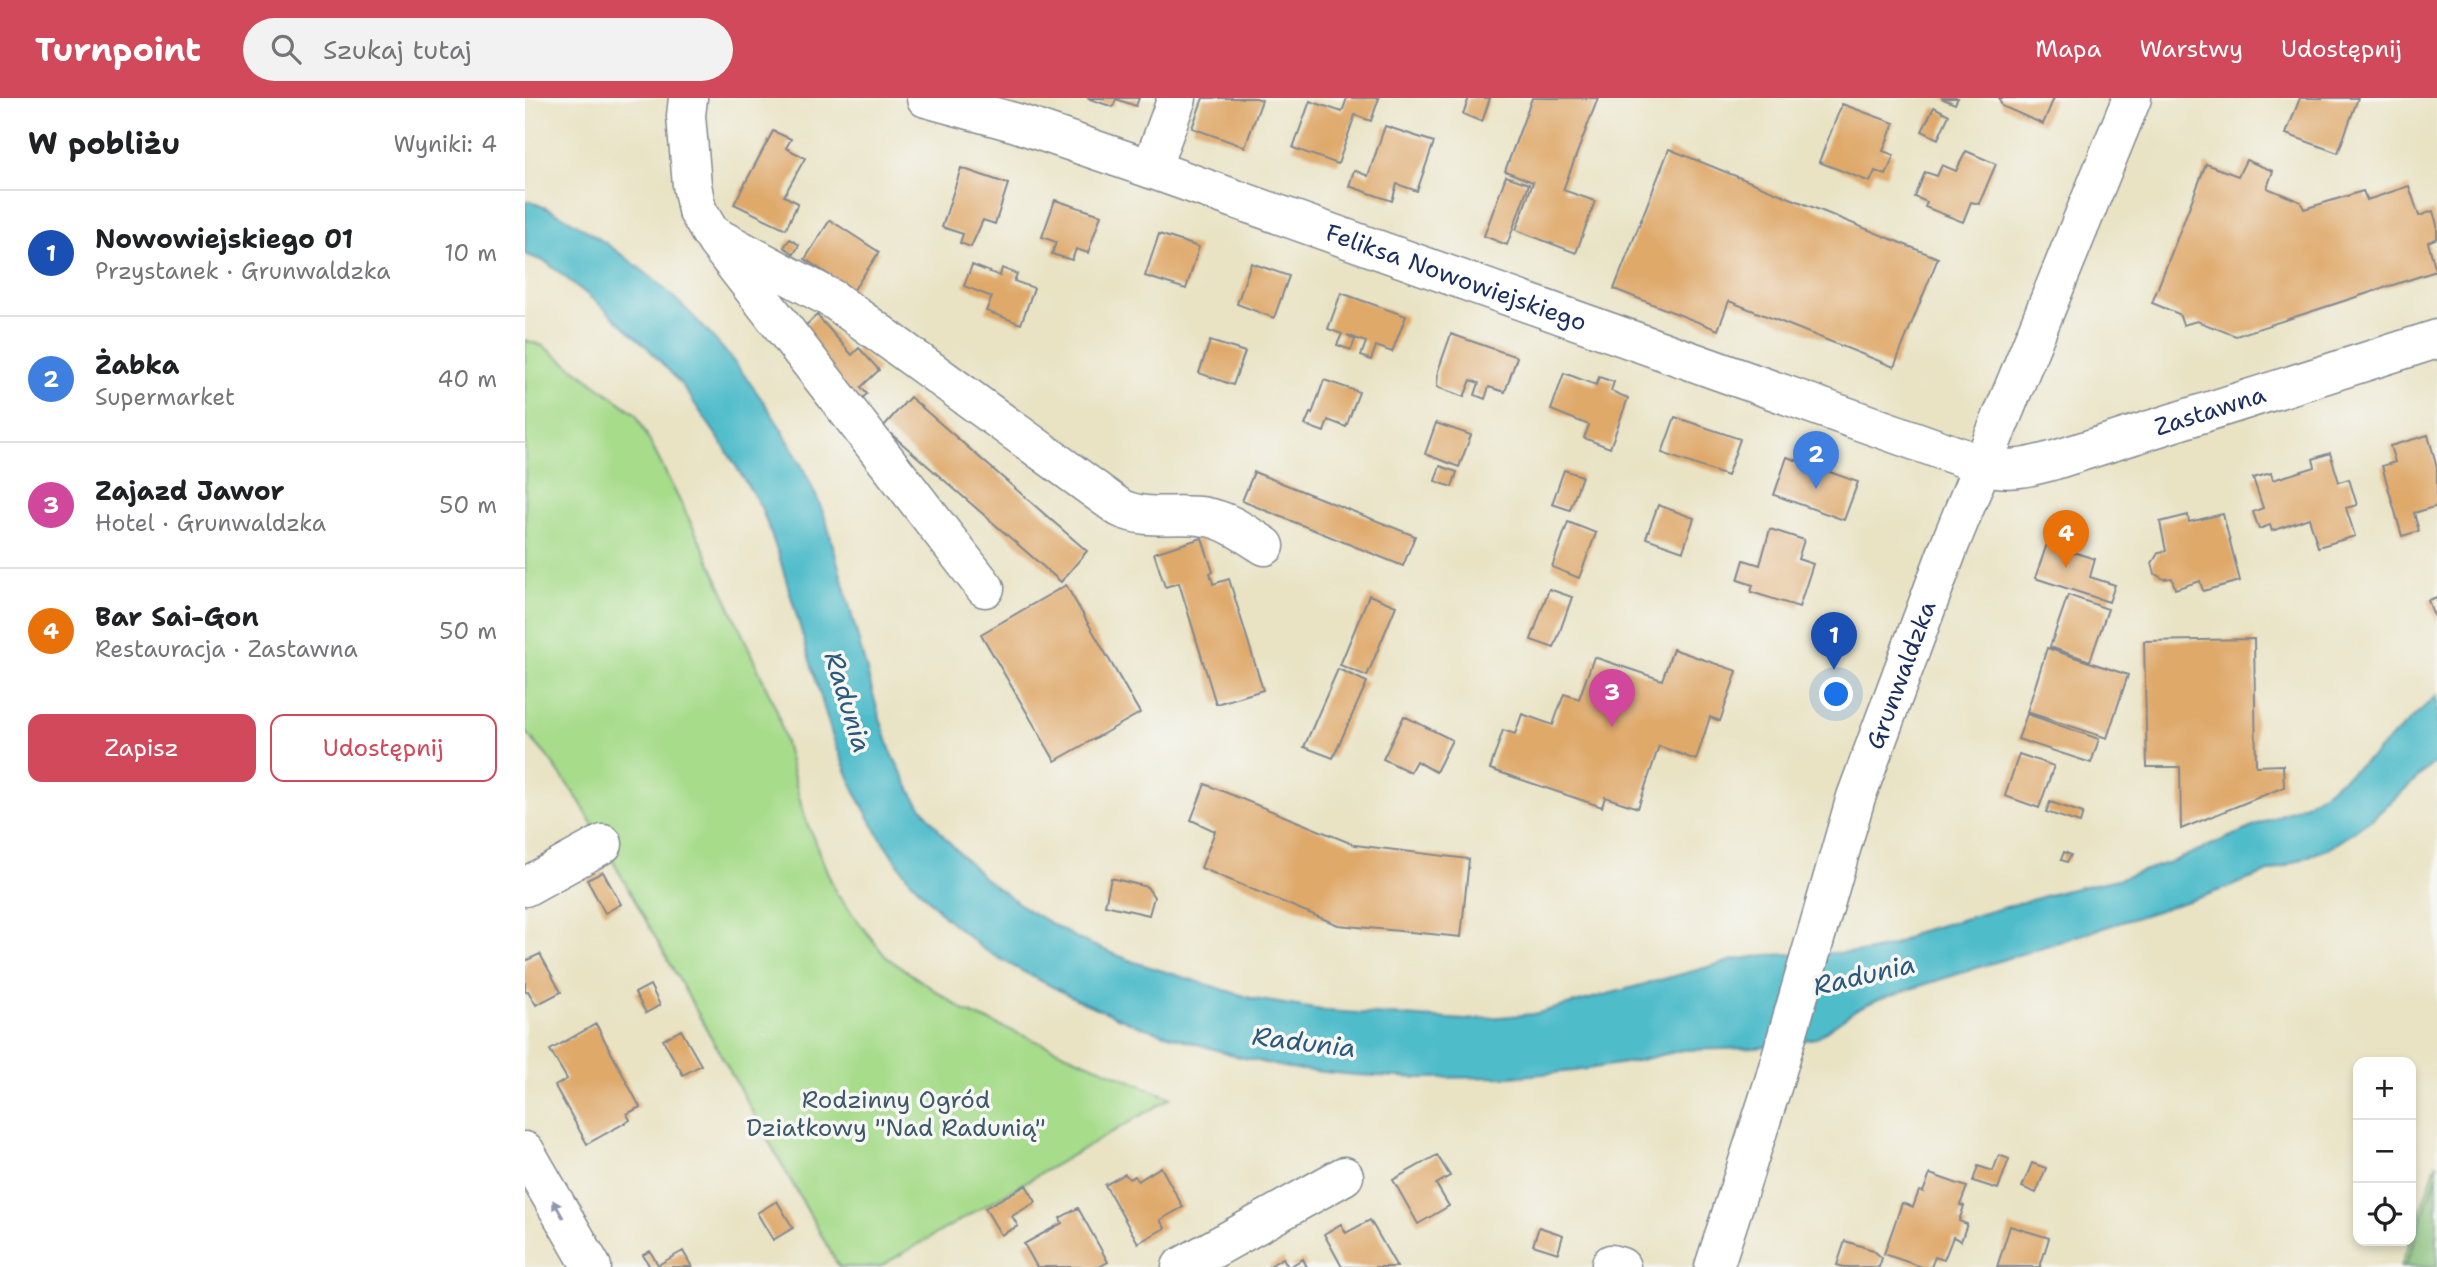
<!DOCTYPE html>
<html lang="pl">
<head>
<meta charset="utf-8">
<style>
  :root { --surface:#fff; --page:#f2f2f2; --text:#202124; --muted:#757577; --line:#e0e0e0; --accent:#d1495b }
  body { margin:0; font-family:"Shantell Sans",sans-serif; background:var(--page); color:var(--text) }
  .controls { position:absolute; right:21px; bottom:21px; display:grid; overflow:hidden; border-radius:14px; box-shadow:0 4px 10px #0003 }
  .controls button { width:63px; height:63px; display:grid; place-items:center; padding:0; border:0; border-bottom:2px solid var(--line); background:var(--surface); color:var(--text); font:35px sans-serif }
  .you { position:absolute; left:1312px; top:597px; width:24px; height:24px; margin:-18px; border:5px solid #fff; border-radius:50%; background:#1a73e8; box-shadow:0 0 0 10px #1a73e833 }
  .badge { display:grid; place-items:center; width:46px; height:46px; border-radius:50%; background:var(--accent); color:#fff; font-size:23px; font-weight:700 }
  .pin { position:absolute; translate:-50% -58px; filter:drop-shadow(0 2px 4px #0008) }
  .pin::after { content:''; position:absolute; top:37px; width:24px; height:21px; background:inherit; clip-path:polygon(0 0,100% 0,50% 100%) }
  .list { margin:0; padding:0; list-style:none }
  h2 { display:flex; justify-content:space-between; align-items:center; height:91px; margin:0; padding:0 28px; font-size:30px }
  h2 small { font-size:23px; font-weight:400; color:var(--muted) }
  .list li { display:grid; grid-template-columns:46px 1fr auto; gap:21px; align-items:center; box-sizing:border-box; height:126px; padding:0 28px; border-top:2px solid var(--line) }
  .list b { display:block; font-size:26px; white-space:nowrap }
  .list p { margin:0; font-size:23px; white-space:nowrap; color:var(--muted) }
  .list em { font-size:23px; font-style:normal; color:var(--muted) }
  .actions { display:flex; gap:14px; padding:21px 28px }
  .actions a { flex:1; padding:16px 0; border:2px solid var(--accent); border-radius:14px; text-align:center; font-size:24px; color:var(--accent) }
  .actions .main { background:var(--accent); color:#fff }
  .icon { flex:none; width:38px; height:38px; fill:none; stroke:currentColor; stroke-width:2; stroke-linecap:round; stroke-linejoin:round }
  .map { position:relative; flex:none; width:1912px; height:1169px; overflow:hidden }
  header { display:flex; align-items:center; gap:42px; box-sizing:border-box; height:98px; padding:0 35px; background:var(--accent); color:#fff }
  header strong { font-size:33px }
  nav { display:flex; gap:38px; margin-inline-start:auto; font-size:24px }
  .search { width:490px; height:63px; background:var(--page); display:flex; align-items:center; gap:18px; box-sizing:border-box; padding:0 24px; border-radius:38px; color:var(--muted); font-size:26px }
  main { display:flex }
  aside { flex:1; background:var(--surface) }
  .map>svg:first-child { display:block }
</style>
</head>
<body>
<header>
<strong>Turnpoint</strong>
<div class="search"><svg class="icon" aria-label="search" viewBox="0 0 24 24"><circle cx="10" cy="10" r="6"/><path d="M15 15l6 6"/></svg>Szukaj tutaj</div>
<nav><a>Mapa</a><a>Warstwy</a><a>Udostępnij</a></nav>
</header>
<main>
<aside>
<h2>W pobliżu<small>Wyniki: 4</small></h2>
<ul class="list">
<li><span class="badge" style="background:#1a4fb4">1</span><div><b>Nowowiejskiego 01</b><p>Przystanek · Grunwaldzka</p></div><em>10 m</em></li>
<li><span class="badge" style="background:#3f7fe0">2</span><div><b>Żabka</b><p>Supermarket</p></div><em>40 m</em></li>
<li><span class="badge" style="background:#d1479c">3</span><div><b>Zajazd Jawor</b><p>Hotel · Grunwaldzka</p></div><em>50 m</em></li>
<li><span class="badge" style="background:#e8710a">4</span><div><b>Bar Sai-Gon</b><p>Restauracja · Zastawna</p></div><em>50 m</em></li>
</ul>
<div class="actions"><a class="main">Zapisz</a><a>Udostępnij</a></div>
</aside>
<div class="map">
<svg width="1912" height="1169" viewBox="0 0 1912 1169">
  <rect width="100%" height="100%" fill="#f6f6f2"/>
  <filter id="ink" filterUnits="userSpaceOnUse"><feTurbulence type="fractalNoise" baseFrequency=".0143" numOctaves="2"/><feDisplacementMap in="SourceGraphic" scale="14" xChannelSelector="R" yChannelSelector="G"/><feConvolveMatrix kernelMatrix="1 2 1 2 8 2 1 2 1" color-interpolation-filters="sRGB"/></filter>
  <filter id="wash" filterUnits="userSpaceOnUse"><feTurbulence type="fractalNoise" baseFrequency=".00686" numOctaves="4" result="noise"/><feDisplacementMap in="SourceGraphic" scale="28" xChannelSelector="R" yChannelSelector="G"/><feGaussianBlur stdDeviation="1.57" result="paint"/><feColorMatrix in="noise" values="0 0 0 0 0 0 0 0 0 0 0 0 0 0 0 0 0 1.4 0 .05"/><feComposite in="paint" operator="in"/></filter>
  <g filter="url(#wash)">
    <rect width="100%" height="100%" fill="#e9e3c4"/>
    <path fill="#a7dc8b" stroke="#618674" stroke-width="2" d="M 0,242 L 18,248 L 111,316 L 179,451 L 252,613 L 279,718 L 311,795 L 361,859 L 440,913 L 646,1000 L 354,1169 L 314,1169 L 55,704 L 22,658 L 0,633 Z
      M 1912,1064 L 1912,1169 L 1876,1169 Z"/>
    <path fill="#85bc77" stroke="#50766a" stroke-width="2" d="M 1912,1076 L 1912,1169 L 1880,1169 Z"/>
    <path fill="#4fbcca" stroke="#357694" stroke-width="2" d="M 0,102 C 29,111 54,127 79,144 C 178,211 258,311 301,422 L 353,614 L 366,654 L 389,699 L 421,741 L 459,780 L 503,812 L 555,842 L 609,864 L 729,901 L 802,913 L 940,922 L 1009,916 L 1209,862 L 1241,857 L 1341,854 L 1367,848 L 1392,834 L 1538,793 L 1593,781 L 1651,762 L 1781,706 L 1808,688 L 1847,658 L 1912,597 L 1912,662 L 1847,721 L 1806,749 L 1760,768 L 1679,798 L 1354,901 L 1332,911 L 1291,940 L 1232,950 L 1158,952 L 1107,964 L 1049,973 L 984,979 L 895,980 L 831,977 L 767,971 L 711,958 L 614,928 L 557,904 L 497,873 L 458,851 L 420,819 L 381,777 L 353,736 L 330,694 L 308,640 L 254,458 L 236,409 L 198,347 L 157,287 L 121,248 L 79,210 L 21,164 L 0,156 Z"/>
    <g id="blocks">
      <path fill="#dfa96b" d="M 562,0 L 614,0 L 611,8 L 591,1 L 588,9 Z
        M 678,0 L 731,0 L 737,2 L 720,49 L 667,30 Z
        M 822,0 L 854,0 L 846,23 L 830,17 L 813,66 L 768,50 L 785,3 L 817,14 Z
        M 944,0 L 965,0 L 957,24 L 938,16 Z
        M 1007,0 L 1073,0 L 1038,92 L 1070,103 L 1051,155 L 991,132 L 1008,84 L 980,73 Z
        M 1416,0 L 1433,0 L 1430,6 Z
        M 1474,0 L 1529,0 L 1518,26 L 1477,8 Z
        M 1775,0 L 1833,0 L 1813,55 L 1761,36 Z
        M 1317,6 L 1369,25 L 1358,53 L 1369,57 L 1361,77 L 1350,73 L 1345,84 L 1294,64 Z
        M 1409,9 L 1424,17 L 1413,41 L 1397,33 Z
        M 860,28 L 909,44 L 892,93 L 872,86 L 867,103 L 824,88 L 829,72 L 843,78 Z
        M 248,33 L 266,41 L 261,50 L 280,60 L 259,98 L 273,105 L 261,131 L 209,106 Z
        M 1144,51 L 1413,160 L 1369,269 L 1204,203 L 1193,232 L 1089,191 Z
        M 1441,53 L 1471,66 L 1454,106 L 1446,104 L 1438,124 L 1400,109 L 1402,104 L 1390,99 L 1400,74 L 1412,78 L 1417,67 L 1431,73 Z
        M 1721,62 L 1748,73 L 1742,90 L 1776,104 L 1779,111 L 1838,93 L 1842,102 L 1884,88 L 1894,118 L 1908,113 L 1912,127 L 1912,140 L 1903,144 L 1911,173 L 1711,238 L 1672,223 L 1658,227 L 1654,216 L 1627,205 L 1681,66 L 1713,78 Z
        M 436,70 L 483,86 L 470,126 L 458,122 L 446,149 L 435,145 L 438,136 L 417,129 Z
        M 981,78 L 1004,86 L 982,147 L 959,138 Z
        M 530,102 L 576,117 L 563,155 L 551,151 L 547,162 L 527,156 L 531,144 L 517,139 Z
        M 305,122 L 354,154 L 328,193 L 280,161 Z
        M 634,136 L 674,149 L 661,191 L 620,178 Z
        M 265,141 L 274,147 L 269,156 L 259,149 Z
        M 726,165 L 764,178 L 749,220 L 712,206 Z
        M 447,167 L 475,178 L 477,170 L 492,176 L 489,183 L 509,190 L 496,226 L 461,213 L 467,199 L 439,188 Z
        M 816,195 L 881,218 L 867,254 L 851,248 L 846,262 L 836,258 L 841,244 L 822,237 L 830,242 L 826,252 L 812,247 L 817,236 L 803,231 Z
        M 292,217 L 327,257 L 334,250 L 354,272 L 336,289 L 342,296 L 327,309 L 277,231 Z
        M 926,236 L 992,259 L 980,294 L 964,289 L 960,301 L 950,297 L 954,285 L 946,282 L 939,299 L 912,289 L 913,273 Z
        M 685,243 L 720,254 L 708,287 L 674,275 Z
        M 1039,275 L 1071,287 L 1074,279 L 1089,284 L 1086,293 L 1103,300 L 1085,350 L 1059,340 L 1064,327 L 1026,312 Z
        M 799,282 L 834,294 L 821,329 L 803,322 L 799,334 L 780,327 L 785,315 L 787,316 Z
        M 385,299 L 562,453 L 536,484 L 358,329 Z
        M 1150,319 L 1215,341 L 1202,378 L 1137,355 Z
        M 911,325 L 946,337 L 934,369 L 900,356 Z
        M 1903,337 L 1912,369 L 1912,408 L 1889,415 L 1894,433 L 1877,438 L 1857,368 L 1870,364 L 1865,348 Z
        M 1805,355 L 1814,384 L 1824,381 L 1832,407 L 1821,410 L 1830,438 L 1793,449 L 1784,420 L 1747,433 L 1745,427 L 1734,431 L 1728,414 L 1738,410 L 1728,380 L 1746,375 L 1748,382 L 1790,369 L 1788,361 Z
        M 1262,359 L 1333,384 L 1319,422 L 1249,397 Z
        M 915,368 L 932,374 L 927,389 L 910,383 Z
        M 1039,372 L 1057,378 L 1045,412 L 1027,406 Z
        M 729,374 L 890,438 L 878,468 L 717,403 Z
        M 1133,407 L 1169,420 L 1158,453 L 1121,440 Z
        M 1698,416 L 1715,483 L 1678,493 L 1675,483 L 1650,491 L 1647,480 L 1639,481 L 1630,476 L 1627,465 L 1634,454 L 1641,453 L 1635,424 L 1663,417 L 1664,424 Z
        M 1043,424 L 1071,435 L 1054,480 L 1027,469 Z
        M 1245,431 L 1279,442 L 1273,461 L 1288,466 L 1274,509 L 1226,494 L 1228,487 L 1213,482 L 1219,462 L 1235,467 Z
        M 677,440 L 688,474 L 685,475 L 688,486 L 704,481 L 738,592 L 691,606 L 654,485 L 640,489 L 629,455 Z
        M 1522,446 L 1570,461 L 1565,479 L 1590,487 L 1584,504 L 1510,480 Z
        M 541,487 L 615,615 L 530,663 L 456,536 Z
        M 1024,491 L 1047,499 L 1029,550 L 1006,542 Z
        M 844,497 L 871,508 L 842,578 L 815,567 Z
        M 1543,497 L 1583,511 L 1565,563 L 1525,549 Z
        M 1912,499 L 1912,526 L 1903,502 Z
        M 1729,541 L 1731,668 L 1758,667 L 1759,689 L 1656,731 L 1655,669 L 1622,669 L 1619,543 Z
        M 1522,550 L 1603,577 L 1582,640 L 1502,614 Z
        M 1148,551 L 1212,573 L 1195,623 L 1185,619 L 1171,662 L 1134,648 L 1113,710 L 1080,699 L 1077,709 L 965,671 L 978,632 L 990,636 L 997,616 L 1028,627 L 1039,596 L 1054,601 L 1069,559 L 1137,582 Z
        M 813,571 L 842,584 L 808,660 L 779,649 Z
        M 1502,616 L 1574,641 L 1566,665 L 1493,641 Z
        M 879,618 L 927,642 L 911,674 L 891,663 L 885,674 L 858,661 Z
        M 1494,656 L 1529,668 L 1514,710 L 1480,698 Z
        M 680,686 L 830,747 L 944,761 L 936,839 L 813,827 L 676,770 L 690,733 L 666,722 Z
        M 1525,704 L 1558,715 L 1555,725 L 1521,714 Z
        M 1539,754 L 1546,757 L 1542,764 L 1536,762 Z
        M 78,774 L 96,806 L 80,815 L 62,782 Z
        M 586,780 L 622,789 L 629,799 L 624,817 L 580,807 Z
        M 15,856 L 36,894 L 11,907 L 3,893 L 0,894 L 0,863 Z
        M 125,887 L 135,907 L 121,915 L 110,895 Z
        M 71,926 L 115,1009 L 102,1016 L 105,1022 L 62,1046 L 30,988 L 42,981 L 25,952 Z
        M 156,932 L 176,967 L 158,977 L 138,942 Z
        M 912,1057 L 925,1078 L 911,1086 L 924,1108 L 893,1126 L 868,1082 Z
        M 1474,1057 L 1484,1061 L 1473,1091 L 1448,1083 L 1453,1068 L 1468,1073 Z
        M 1507,1065 L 1521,1070 L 1511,1095 L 1497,1089 Z
        M 636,1069 L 658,1109 L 635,1122 L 640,1130 L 613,1145 L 580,1087 L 600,1076 L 604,1081 L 610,1078 L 613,1083 Z
        M 1405,1076 L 1442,1089 L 1435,1107 L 1439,1108 L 1434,1123 L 1442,1126 L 1436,1143 L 1428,1139 L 1419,1162 L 1410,1159 L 1406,1169 L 1397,1169 L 1359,1156 L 1377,1105 L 1388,1109 L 1394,1093 L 1398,1094 Z
        M 501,1087 L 511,1104 L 487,1118 L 493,1128 L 476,1137 L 460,1110 Z
        M 252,1103 L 268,1130 L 248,1142 L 232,1115 Z
        M 553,1110 L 583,1164 L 574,1169 L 512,1169 L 499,1146 L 537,1125 L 535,1120 Z
        M 845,1122 L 872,1169 L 817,1169 L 799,1136 L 816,1126 L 821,1135 Z
        M 1485,1128 L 1524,1140 L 1515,1169 L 1472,1169 Z
        M 1014,1129 L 1038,1137 L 1033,1155 L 1008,1147 Z
        M 1320,1143 L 1348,1152 L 1357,1160 L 1354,1169 L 1319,1169 L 1312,1167 Z
        M 125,1153 L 133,1167 L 158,1153 L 167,1169 L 125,1169 L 118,1157 Z
        M 758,1160 L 763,1169 L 743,1169 Z
        M 778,1161 L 782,1169 L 764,1169 Z"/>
    </g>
  </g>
  <g filter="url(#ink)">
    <use href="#blocks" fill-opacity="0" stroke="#828991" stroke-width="2"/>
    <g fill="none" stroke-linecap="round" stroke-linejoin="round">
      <defs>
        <g id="minor">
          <path d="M 163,0 L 161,18 L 167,87 L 172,112 L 186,136 L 309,202 L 595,410 C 621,423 653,414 681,419 C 703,422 722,437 740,448"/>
          <path id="s1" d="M 401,0 L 492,25 L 626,71 L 1458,367"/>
          <path d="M 626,71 L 652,0"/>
          <path d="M 191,143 L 460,490"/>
          <path d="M 0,789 L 78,746"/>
          <path d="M 0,1053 L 67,1169"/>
          <path d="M 1086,1166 L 1096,1169"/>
          <path d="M 656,1169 L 819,1078"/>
        </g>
        <g id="major">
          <path id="s2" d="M 1458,367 C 1486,375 1503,369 1530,362 L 1912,241"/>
          <path id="s3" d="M 1189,1169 L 1249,983 L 1331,699 L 1425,446 L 1607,0"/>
        </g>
      </defs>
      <use href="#minor" stroke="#828991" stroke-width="41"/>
      <use href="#major" stroke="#828991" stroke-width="41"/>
      <use href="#minor" stroke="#fff" stroke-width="38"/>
      <use href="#major" stroke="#fff" stroke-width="38"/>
    </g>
    <defs><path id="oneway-solid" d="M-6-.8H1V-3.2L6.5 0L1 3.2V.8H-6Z" transform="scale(1.75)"/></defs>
    <use fill="#8d97ae" href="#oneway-solid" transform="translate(33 1111) rotate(-120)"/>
  </g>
  <g text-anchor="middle" stroke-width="7" stroke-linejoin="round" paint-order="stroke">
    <g font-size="24" fill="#1b2f5e" stroke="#f6f6f2">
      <text dy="8" stroke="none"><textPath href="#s1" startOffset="560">Feliksa Nowowiejskiego</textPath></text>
      <text dy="8" stroke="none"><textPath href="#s2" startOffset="236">Zastawna</textPath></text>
      <text dy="8" stroke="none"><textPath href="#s3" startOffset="621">Grunwaldzka</textPath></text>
    </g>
    <g font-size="24" fill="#3e5a69" stroke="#f6f6f2">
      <text x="371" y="1010">Rodzinny Ogród<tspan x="371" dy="28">Działkowy "Nad Radunią"</tspan></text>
    </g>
    <g font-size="26" font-style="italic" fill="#2b597e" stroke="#f6f6f2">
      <text transform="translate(323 604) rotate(73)" y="9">Radunia</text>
      <text transform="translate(1339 877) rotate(-13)" y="9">Radunia</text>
      <text transform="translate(779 944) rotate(7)" y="9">Radunia</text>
    </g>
  </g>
</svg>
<div class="controls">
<button>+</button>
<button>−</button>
<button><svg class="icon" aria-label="locate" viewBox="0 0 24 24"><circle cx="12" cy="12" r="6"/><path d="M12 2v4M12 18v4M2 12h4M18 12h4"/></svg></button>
</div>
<div class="you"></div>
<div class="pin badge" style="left:1309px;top:572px;background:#1a4fb4">1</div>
<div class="pin badge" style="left:1291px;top:391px;background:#3f7fe0">2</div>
<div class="pin badge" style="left:1087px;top:629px;background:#d1479c">3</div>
<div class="pin badge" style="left:1541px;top:470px;background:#e8710a">4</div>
</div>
</main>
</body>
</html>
